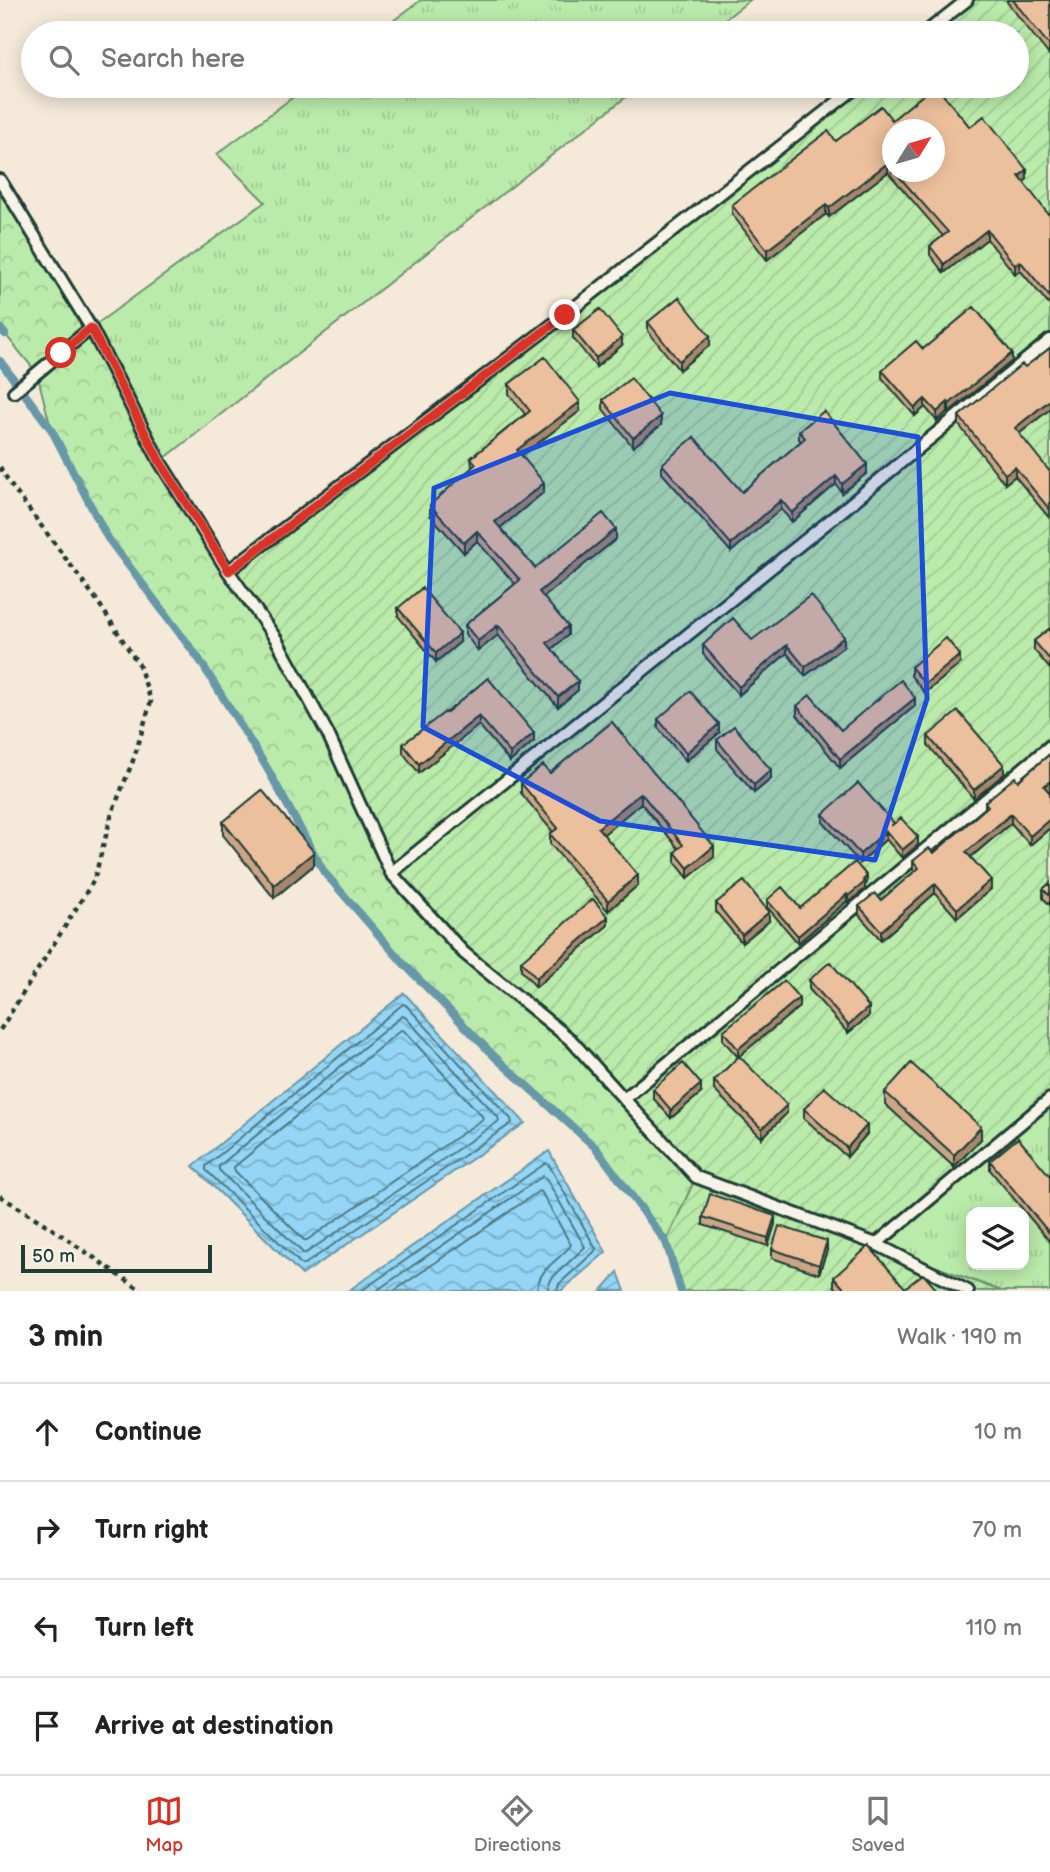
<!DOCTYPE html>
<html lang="en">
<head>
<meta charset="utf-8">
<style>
  :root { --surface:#fff; --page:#f2f2f2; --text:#222; --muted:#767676; --line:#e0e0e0; --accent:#d93025 }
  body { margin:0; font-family:"Balsamiq Sans",sans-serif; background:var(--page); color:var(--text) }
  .controls { position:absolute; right:21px; bottom:21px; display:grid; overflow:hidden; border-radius:14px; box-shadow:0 4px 18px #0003 }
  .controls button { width:63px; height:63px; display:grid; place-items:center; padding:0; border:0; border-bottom:2px solid var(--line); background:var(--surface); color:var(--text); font:35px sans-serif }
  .compass { position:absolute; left:882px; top:119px; width:63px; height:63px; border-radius:50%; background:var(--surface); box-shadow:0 4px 18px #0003; rotate:53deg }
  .scale { position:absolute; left:21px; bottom:18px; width:191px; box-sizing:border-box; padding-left:7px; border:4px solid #1f3d34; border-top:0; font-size:19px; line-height:24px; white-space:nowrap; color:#1f3d34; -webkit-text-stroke:5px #f7f3e8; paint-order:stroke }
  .stop { position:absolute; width:21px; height:21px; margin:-16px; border:5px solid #d93025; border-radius:50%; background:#fff }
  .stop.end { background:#d93025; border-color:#fff; box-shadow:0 2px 7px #0008 }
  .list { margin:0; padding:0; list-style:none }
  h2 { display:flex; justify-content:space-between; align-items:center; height:91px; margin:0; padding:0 28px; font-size:30px }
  h2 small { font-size:23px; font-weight:400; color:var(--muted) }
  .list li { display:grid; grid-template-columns:46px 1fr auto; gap:21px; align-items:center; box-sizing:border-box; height:98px; padding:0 28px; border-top:2px solid var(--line) }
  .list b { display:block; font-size:26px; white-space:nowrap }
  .list em { font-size:23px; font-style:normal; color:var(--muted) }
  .icon { flex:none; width:38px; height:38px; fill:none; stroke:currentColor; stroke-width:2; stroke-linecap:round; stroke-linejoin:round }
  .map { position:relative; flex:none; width:1050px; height:1291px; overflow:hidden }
  .search { position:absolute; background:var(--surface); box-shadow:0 4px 18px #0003; left:21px; right:21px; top:21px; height:77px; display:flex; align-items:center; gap:18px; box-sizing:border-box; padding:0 24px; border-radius:38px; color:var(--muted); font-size:26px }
  .sheet { height:483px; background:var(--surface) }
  nav { display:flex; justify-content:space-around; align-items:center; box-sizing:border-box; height:98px; border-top:2px solid var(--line); background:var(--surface); font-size:19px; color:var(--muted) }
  nav a { display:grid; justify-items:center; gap:4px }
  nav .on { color:var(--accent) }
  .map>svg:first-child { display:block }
</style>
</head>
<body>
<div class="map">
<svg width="1050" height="1291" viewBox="0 0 1050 1291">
  <defs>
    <pattern id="grass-tufts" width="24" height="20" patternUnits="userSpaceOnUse" patternTransform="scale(1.75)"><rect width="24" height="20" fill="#bbebaa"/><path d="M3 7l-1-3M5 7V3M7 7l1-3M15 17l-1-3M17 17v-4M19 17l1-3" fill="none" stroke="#a0ca93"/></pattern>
    <pattern id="forest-crowns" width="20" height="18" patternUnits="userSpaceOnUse" patternTransform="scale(1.75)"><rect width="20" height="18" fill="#bbebaa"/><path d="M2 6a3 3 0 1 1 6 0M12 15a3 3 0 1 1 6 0" fill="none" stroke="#a0ca93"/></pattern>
    <pattern id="garden-furrows" width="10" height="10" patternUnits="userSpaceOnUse" patternTransform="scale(1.75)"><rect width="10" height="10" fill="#bbebaa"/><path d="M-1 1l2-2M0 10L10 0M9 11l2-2" fill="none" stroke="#a0ca93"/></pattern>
    <pattern id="water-waves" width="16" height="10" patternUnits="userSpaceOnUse" patternTransform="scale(1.75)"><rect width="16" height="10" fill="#95d5f6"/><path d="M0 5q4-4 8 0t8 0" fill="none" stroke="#79aec8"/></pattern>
  </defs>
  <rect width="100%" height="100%" fill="#f5e9d9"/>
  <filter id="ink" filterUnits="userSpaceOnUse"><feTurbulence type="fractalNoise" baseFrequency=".0143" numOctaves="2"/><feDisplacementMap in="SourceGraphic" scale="14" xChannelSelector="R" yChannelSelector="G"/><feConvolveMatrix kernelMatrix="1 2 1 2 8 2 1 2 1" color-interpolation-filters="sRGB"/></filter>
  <g filter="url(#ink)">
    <path fill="url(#grass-tufts)" stroke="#6d946f" stroke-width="2" fill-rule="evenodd" d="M 421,0 L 750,0 L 707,33 L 377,33 Z
      M 308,86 L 640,86 L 160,462 L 91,328 L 265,202 L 217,154 Z
      M 1050,1099 L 1050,1291 L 1001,1291 L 876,1244 ZM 971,1212 L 1024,1212 L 1024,1265 L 971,1265 Z"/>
    <path fill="url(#forest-crowns)" stroke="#6d946f" stroke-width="2" d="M 0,180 L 91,328 L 160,462 L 228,571 L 571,1040 L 696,1177 L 666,1242 L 596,1148 L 496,1058 L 403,963 L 324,872 L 267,768 L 199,659 L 107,537 L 51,429 L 37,373 L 0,328 Z"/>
    <path fill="url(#garden-furrows)" stroke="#6d946f" stroke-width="2" fill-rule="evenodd" d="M 967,0 L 1050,0 L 1050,1099 L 877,1245 L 1001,1291 L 681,1291 L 666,1242 L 696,1177 L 571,1040 L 464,953 L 391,873 L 328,734 L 228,571 L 858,86 L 1017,86 L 1017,33 L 925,33 ZM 892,130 L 934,130 L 934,172 L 892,172 Z"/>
    <path fill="url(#water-waves)" stroke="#6698a8" stroke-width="2" d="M 404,993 L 525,1123 L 302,1275 L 193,1166 Z
      M 549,1151 L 606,1252 L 561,1291 L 348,1291 Z
      M 618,1272 L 625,1291 L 601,1291 Z"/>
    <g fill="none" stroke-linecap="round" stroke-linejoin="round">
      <path stroke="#4e7a82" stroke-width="2" d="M 403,1004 L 406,1005 L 511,1119 L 512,1123 L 305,1264 L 302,1265 L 206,1170 L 206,1166 Z
        M 402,1016 L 405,1017 L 498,1117 L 499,1121 L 306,1253 L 303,1253 L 219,1170 L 219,1166 Z
        M 401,1030 L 404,1031 L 482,1116 L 483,1119 L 307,1240 L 304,1240 L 235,1171 L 234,1167 Z
        M 361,1291 L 546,1163 L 549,1165 L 596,1249 L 594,1252 L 559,1284 L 557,1291
        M 376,1291 L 543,1176 L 546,1178 L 585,1247 L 552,1278 L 549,1284 L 548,1291
        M 394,1291 L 539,1191 L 542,1193 L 571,1245 C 559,1261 538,1268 537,1291"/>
      <path stroke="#6698a8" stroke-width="8" d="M 0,328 L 5,334
        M 0,361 L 51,429 L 107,537 L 199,659 L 267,768 L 324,872 L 403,963 L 496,1058 L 596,1148 L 666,1242 L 681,1291"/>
      <defs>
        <path id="service" d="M 925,33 L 967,0
          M 0,180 L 91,328 L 160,462 L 228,571 L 276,639 L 328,734 L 391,873 L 838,514 L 1050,340
          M 14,392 L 91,328
          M 228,571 L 565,315 L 858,86
          M 391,873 L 464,953 L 571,1040 L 624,1099
          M 876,1244 L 1050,1099
          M 968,1291 L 876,1244 L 696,1177 L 624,1099 L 1050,746"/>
      </defs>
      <use href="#service" stroke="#1f3d34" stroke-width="16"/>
      <path stroke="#1f3d34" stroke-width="4.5" stroke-dasharray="5 5" stroke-linecap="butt" d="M 0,467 L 10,484 L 96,599 L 139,665 L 151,701 L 134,758 L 112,813 L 94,880 L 0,1030
        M 0,1196 L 48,1226 L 142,1291"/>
      <use href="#service" stroke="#f7f3e8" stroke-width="10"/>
    </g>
    <path fill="#cca587" stroke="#1f3d34" stroke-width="2" fill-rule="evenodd" d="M 1007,0 L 1050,0 L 1049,55 L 1007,2 Z
      M 892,120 L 970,127 L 1027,179 L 1023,182 L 1048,214 L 1050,214 L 1050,306 L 1020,270 L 1015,274 L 987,239 L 944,273 L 930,255 L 930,246 L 943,236 L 888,172 L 829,217 L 826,214 L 767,260 L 732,214 L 732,205 L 836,141 ZM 892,130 L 934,172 L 892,172 Z
      M 648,322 L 710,345 L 679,370 L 648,331 Z
      M 573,330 L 622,345 L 596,367 L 573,338 Z
      M 1050,348 L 1050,409 L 1019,434 L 1050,472 L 1050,519 L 1015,476 L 1005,484 L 959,425 L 959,416 L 1025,367 Z
      M 923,349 L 1012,361 L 949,412 L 948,411 L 937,421 L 925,407 L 915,416 L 882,378 L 882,370 Z
      M 509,384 L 580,411 L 522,455 L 544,492 L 500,528 L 535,568 L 616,539 L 544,597 L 568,635 L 552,649 L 578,690 L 558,707 L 498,635 L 478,651 L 465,634 L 465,625 L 515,584 L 477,541 L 464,553 L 430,515 L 430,505 L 472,468 L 471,458 L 525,414 L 509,394 Z
      M 603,400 L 661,425 L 633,447 L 603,409 Z
      M 799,431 L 867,473 L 842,493 L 836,484 L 792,522 L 781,509 L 731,552 L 662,473 L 662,464 L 742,492 L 801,441 L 799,439 Z
      M 398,608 L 460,642 L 436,662 L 398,616 Z
      M 1050,628 L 1050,669 L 1034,650 L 1034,641 Z
      M 752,640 L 844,646 L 805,676 L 787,653 L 739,695 L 703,654 L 703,645 Z
      M 960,664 L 925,693 L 911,676 L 911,667 Z
      M 488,678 L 534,741 L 510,762 L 479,725 L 419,773 L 403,753 L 403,744 L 446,713 Z
      M 797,706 L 841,730 L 915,706 L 840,768 L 797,715 Z
      M 658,719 L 719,733 L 686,761 L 658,728 Z
      M 612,722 L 714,857 L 688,878 L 675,862 L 675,852 L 679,849 L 641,803 L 603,834 L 638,885 L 608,911 L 550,844 L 550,834 L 553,832 L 521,793 L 521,783 L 550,773 Z
      M 928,736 L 1004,774 L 974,799 L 928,745 Z
      M 717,740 L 771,779 L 754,793 L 717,749 Z
      M 1018,781 L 1048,791 L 1050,793 L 1050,828 L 1030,845 L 1011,823 L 971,857 L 991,889 L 957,918 L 935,893 L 881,940 L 859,915 L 859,906 L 881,900 L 915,871 L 913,870 L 913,861 L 934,853 L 985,810 L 985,802 Z
      M 823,814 L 894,823 L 918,845 L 902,858 L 886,839 L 860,863 L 823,822 Z
      M 223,822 L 314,865 L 274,898 L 223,835 Z
      M 867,883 L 865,885 L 865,889 L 848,903 L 847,901 L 798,943 L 767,907 L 767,900 L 800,908 Z
      M 1050,883 L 1050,905 L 1043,898 L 1043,889 Z
      M 716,903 L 769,921 L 742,943 L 716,912 Z
      M 608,925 L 536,987 L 521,970 L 521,961 Z
      M 809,980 L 869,1016 L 848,1033 L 809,989 Z
      M 799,1007 L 739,1056 L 787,1113 L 762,1138 L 714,1090 L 714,1081 L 738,1057 L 723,1040 L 723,1031 Z
      M 653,1089 L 701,1093 L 671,1118 L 653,1098 Z
      M 885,1092 L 981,1139 L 954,1167 L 885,1104 Z
      M 804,1109 L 867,1134 L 847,1157 L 804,1118 Z
      M 990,1161 L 1050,1176 L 1050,1242 L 990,1170 Z
      M 703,1217 L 775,1224 L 768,1246 L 703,1225 Z
      M 772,1249 L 827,1250 L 819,1274 L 772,1258 Z
      M 834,1277 L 905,1288 L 938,1291 L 839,1291 L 834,1286 Z"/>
    <path fill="#a6866e" stroke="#1f3d34" stroke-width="2" d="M 888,163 L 888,172 L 829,217 L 829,208 Z
      M 1027,170 L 1027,179 L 1019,186 L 1019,176 Z
      M 826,205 L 826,214 L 767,260 L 767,250 Z
      M 987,230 L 987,239 L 944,273 L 944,264 Z
      M 1020,261 L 1020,270 L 1015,274 L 1015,265 Z
      M 710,336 L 710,345 L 679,370 L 679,361 Z
      M 622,337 L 622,345 L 596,367 L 596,358 Z
      M 1012,353 L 1012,361 L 949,412 L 949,404 Z
      M 925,399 L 925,407 L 915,416 L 915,408 Z
      M 1050,400 L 1050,409 L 1015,437 L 1015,428 Z
      M 580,402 L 580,411 L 517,459 L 517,450 Z
      M 948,402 L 948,411 L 937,421 L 937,412 Z
      M 661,416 L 661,425 L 633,447 L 633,438 Z
      M 867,464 L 867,473 L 842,493 L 842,484 Z
      M 1015,467 L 1015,476 L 1005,484 L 1005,474 Z
      M 836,476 L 836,484 L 792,522 L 792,513 Z
      M 544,483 L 544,492 L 495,532 L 495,522 Z
      M 781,500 L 781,509 L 731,552 L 731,544 Z
      M 616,529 L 616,539 L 539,601 L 539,592 Z
      M 477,531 L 477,541 L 464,553 L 464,543 Z
      M 498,625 L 498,635 L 478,651 L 478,641 Z
      M 568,626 L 568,635 L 547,653 L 547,643 Z
      M 460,633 L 460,642 L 436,662 L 436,653 Z
      M 844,637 L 844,646 L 805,676 L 805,667 Z
      M 787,645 L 787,653 L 739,695 L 739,687 Z
      M 960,655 L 960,664 L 925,693 L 925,684 Z
      M 578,681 L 578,690 L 558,707 L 558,697 Z
      M 915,698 L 915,706 L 840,768 L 840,759 Z
      M 479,716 L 479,725 L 419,773 L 419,764 Z
      M 719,724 L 719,733 L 686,761 L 686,753 Z
      M 534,733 L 534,741 L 510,762 L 510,753 Z
      M 1004,765 L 1004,774 L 974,799 L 974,790 Z
      M 771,770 L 771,779 L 754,793 L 754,785 Z
      M 1050,781 L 1050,790 L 1044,795 L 1044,786 Z
      M 641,793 L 641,803 L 598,839 L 598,828 Z
      M 1011,814 L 1011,823 L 966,861 L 966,852 Z
      M 1050,819 L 1050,828 L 1030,845 L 1030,836 Z
      M 886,831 L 886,839 L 860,863 L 860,854 Z
      M 918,837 L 918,845 L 902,858 L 902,850 Z
      M 714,846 L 714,857 L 688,878 L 688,868 Z
      M 314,852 L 314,865 L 274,898 L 274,885 Z
      M 638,875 L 638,885 L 608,911 L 608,901 Z
      M 867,876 L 867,883 L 865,885 L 865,889 L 848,903 L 848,896 Z
      M 991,880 L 991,889 L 957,918 L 957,909 Z
      M 935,884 L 935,893 L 881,940 L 881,931 Z
      M 847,894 L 847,901 L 798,943 L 798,936 Z
      M 769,912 L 769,921 L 742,943 L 742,935 Z
      M 608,917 L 608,925 L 536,987 L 536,978 Z
      M 799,998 L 799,1007 L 738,1057 L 738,1049 Z
      M 869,1007 L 869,1016 L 848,1033 L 848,1025 Z
      M 701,1084 L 701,1093 L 671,1118 L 671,1110 Z
      M 787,1105 L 787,1113 L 762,1138 L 762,1129 Z
      M 867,1125 L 867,1134 L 847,1157 L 847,1148 Z
      M 981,1127 L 981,1139 L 954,1167 L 954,1155 Z
      M 775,1216 L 775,1224 L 768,1246 L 768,1238 Z
      M 827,1241 L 827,1250 L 819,1274 L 819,1265 Z"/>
    <path fill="#edc09d" stroke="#1f3d34" stroke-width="2" d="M 1013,0 L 1050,0 L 1050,44 L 1049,45 Z
      M 934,86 L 936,86 L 970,127 L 984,116 L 1027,170 L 1019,176 L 1048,214 L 1049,213 L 1050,214 L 1050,297 L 1020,261 L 1015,265 L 987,230 L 944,264 L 930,246 L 948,232 L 895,172 L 934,172 L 934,130 L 892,130 L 892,168 L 888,163 L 829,208 L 826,205 L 767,250 L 732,205 L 828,131 L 836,141 L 881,106 L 892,120 Z
      M 679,297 L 710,336 L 679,361 L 648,322 Z
      M 974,307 L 1012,353 L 949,404 L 948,402 L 937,412 L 925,399 L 915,408 L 882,370 L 916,341 L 923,349 Z
      M 600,309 L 622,337 L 596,358 L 573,330 Z
      M 1050,348 L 1050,400 L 1015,428 L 1050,472 L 1050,510 L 1015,467 L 1005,474 L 959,416 L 1022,364 L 1025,367 Z
      M 545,357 L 580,402 L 517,450 L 544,483 L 495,522 L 535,568 L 603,513 L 616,529 L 539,592 L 568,626 L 547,643 L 578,681 L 558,697 L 498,625 L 478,641 L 465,625 L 520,580 L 477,531 L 464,543 L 430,505 L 476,464 L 471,458 L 530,411 L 509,384 Z
      M 631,378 L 661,416 L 633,438 L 603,400 Z
      M 824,411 L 867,464 L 842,484 L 836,476 L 792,513 L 781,500 L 731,544 L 662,464 L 694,437 L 742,492 L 805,438 L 799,431 Z
      M 422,588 L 460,633 L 436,653 L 398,608 Z
      M 811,595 L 844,637 L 805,667 L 787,645 L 739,687 L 703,645 L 733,618 L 752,640 Z
      M 1050,628 L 1050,660 L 1034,641 Z
      M 946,638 L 960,655 L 925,684 L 911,667 Z
      M 488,678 L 534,733 L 510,753 L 479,716 L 419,764 L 403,744 L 445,712 L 446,713 Z
      M 901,680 L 915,698 L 840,759 L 797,706 L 810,695 L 841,730 Z
      M 690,691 L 719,724 L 686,753 L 658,719 Z
      M 958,711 L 1004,765 L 974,790 L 928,736 Z
      M 612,722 L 714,846 L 688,868 L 675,852 L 683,845 L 641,793 L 598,828 L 638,875 L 608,901 L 550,834 L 558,828 L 521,783 L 543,765 L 550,773 Z
      M 734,726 L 771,770 L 754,785 L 717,740 Z
      M 1050,754 L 1050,781 L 1044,786 L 1050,793 L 1050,819 L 1030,836 L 1011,814 L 966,852 L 991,880 L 957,909 L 935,884 L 881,931 L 859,906 L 875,893 L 881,900 L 919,868 L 913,861 L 929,848 L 934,853 L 988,806 L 985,802 L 1015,777 L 1018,781 Z
      M 858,783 L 894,823 L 891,826 L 901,818 L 918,837 L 902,850 L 886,831 L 860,854 L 823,814 Z
      M 262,790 L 314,852 L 274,885 L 223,822 Z
      M 855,862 L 867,876 L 863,880 L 865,882 L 848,896 L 847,894 L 798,936 L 767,900 L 782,887 L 800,908 Z
      M 744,881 L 769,912 L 742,935 L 716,903 Z
      M 1050,883 L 1050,896 L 1043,889 Z
      M 593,899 L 608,917 L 536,978 L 521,961 Z
      M 830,962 L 869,1007 L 848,1025 L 809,980 Z
      M 784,981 L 799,998 L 738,1049 L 723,1031 Z
      M 739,1056 L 787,1105 L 762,1129 L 714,1081 Z
      M 683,1063 L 701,1084 L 671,1110 L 653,1089 Z
      M 911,1063 L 981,1127 L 954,1155 L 885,1092 Z
      M 824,1087 L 867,1125 L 847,1148 L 804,1109 Z
      M 1018,1138 L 1050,1176 L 1050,1234 L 990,1161 Z
      M 710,1194 L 775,1216 L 768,1238 L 703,1217 Z
      M 779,1226 L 827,1241 L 819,1265 L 772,1249 Z
      M 869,1246 L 905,1288 L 923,1274 L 938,1291 L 846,1291 L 834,1277 Z"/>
  </g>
  <g fill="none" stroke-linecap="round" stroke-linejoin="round" filter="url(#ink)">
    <path stroke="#d93025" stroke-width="9" d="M 61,353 L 91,328 L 160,462 L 229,571 L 565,315"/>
  </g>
  <path fill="#1d4ed8" fill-opacity="0.2" stroke="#1d4ed8" stroke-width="5" stroke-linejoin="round" d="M 670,393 L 918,437 L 927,699 L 875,860 L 600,821 L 423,727 L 434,488 Z"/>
</svg>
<div class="controls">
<button><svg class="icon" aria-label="layers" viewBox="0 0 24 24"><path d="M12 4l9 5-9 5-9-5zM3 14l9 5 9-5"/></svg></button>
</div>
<svg class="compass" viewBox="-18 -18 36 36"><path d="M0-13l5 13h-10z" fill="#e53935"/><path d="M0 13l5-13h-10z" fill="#767676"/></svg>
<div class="scale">50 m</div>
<div class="stop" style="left:61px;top:353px"></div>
<div class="stop end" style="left:565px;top:315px"></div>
<div class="search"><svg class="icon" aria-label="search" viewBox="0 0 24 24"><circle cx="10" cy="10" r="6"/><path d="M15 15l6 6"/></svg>Search here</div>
</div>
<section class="sheet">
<h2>3 min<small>Walk · 190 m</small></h2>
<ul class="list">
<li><svg class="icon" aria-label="ahead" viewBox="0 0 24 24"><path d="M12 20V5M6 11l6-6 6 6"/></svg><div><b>Continue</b></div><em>10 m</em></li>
<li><svg class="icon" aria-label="right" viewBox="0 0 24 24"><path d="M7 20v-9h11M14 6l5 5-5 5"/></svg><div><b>Turn right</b></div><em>70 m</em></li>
<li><svg class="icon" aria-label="left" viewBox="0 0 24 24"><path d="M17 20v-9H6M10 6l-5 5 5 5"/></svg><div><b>Turn left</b></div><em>110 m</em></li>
<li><svg class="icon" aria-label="arrive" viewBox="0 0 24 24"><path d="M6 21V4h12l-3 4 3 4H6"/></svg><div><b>Arrive at destination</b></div></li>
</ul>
</section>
<nav>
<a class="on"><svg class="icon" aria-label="map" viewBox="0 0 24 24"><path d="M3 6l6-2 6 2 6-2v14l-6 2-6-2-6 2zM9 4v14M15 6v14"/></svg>Map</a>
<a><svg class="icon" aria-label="directions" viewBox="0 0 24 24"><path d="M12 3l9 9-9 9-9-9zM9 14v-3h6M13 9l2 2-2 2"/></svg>Directions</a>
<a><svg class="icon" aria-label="saved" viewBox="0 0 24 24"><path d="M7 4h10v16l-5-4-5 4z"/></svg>Saved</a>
</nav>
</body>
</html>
